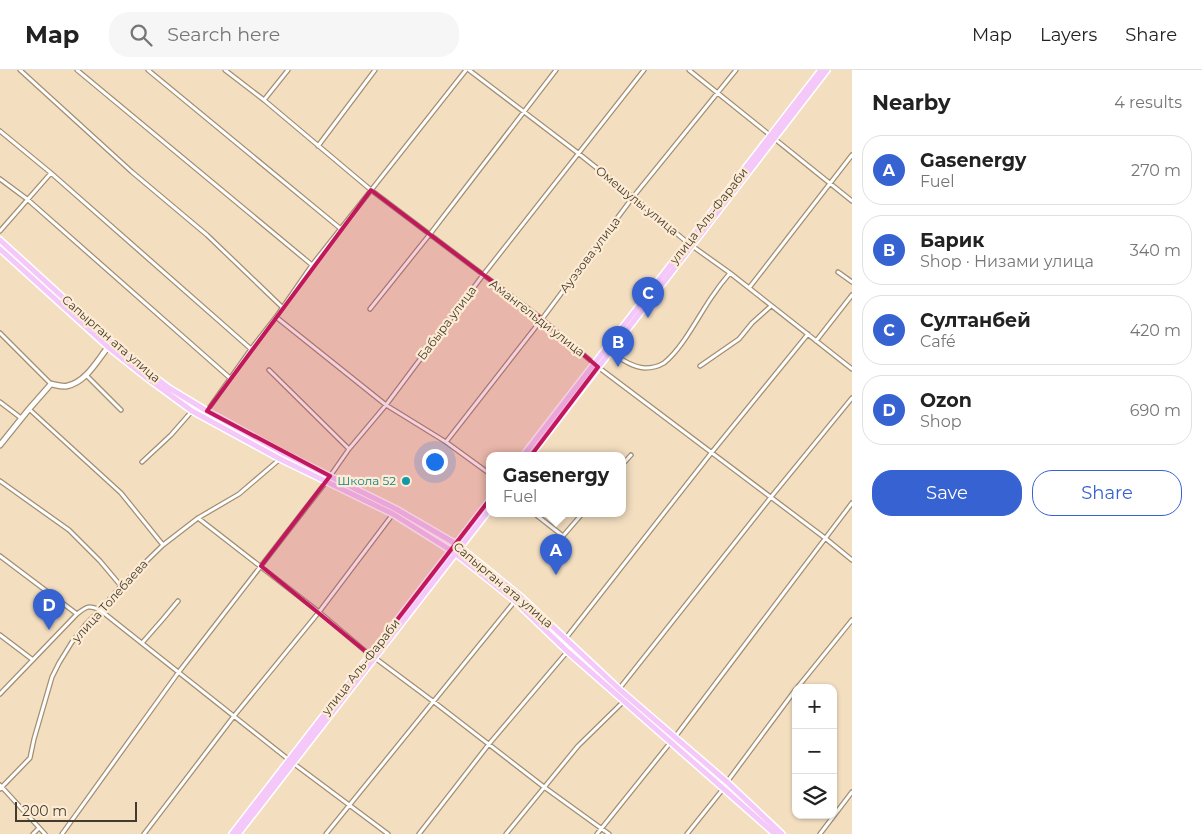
<!DOCTYPE html>
<html lang="en">
<head>
<meta charset="utf-8">
<style>
  :root { --surface:#fff; --page:#f6f6f6; --text:#222; --muted:#767676; --line:#e0e0e0; --accent:#3662d2 }
  body { margin:0; font-family:Montserrat,sans-serif; background:var(--page); color:var(--text) }
  .controls { position:absolute; right:15px; bottom:15px; display:grid; overflow:hidden; border-radius:10px; box-shadow:0 1px 4px #0004 }
  .controls button { width:45px; height:45px; display:grid; place-items:center; padding:0; border:0; border-bottom:1px solid var(--line); background:var(--surface); color:var(--text); font:25px sans-serif }
  .scale { position:absolute; left:15px; bottom:12px; width:122px; box-sizing:border-box; padding-left:5px; border:2px solid #443b2f; border-top:0; font-size:14px; line-height:18px; white-space:nowrap; color:#443b2f; -webkit-text-stroke:4px #fdecd3; paint-order:stroke }
  .you { position:absolute; left:434px; top:391px; width:18px; height:18px; margin:-12px; border:4px solid #fff; border-radius:50%; background:#1a73e8; box-shadow:0 0 0 8px #1a73e833 }
  .badge { display:grid; place-items:center; width:32px; height:32px; border-radius:50%; background:var(--accent); color:#fff; font-size:16px; font-weight:700 }
  .pin { position:absolute; translate:-50% -41px; filter:drop-shadow(0 1px 2px #0008) }
  .pin::after { content:''; position:absolute; top:26px; width:18px; height:15px; background:inherit; clip-path:polygon(0 0,100% 0,50% 100%) }
  .popup { position:absolute; left:486px; top:382px; width:140px; height:65px; box-sizing:border-box; display:grid; place-content:center; border-radius:10px; background:var(--surface); filter:drop-shadow(0 1px 4px #0005); font-size:16px; white-space:nowrap; color:var(--muted) }
  .popup b { font-size:19px; color:var(--text) }
  .popup::after { content:''; position:absolute; left:50%; top:100%; margin-left:-10px; border:10px solid transparent; border-top-color:var(--surface) }
  .list { margin:0; padding:0; list-style:none }
  h2 { display:flex; justify-content:space-between; align-items:center; height:65px; margin:0; padding:0 20px; font-size:21px }
  h2 small { font-size:16px; font-weight:400; color:var(--muted) }
  .list li { display:grid; grid-template-columns:32px 1fr auto; gap:15px; align-items:center; box-sizing:border-box; height:70px; margin:0 10px 10px; padding:0 10px; border:1px solid var(--line); border-radius:20px }
  .list b { display:block; font-size:19px; white-space:nowrap }
  .list p { margin:0; font-size:16px; white-space:nowrap; color:var(--muted) }
  .list em { font-size:16px; font-style:normal; color:var(--muted) }
  .actions { display:flex; gap:10px; padding:15px 20px }
  .actions a { flex:1; padding:11px 0; border:1px solid var(--accent); border-radius:20px; text-align:center; font-size:18px; color:var(--accent) }
  .actions .main { background:var(--accent); color:#fff }
  .icon { flex:none; width:28px; height:28px; fill:none; stroke:currentColor; stroke-width:2; stroke-linecap:round; stroke-linejoin:round }
  .map { position:relative; flex:none; width:852px; height:764px; overflow:hidden }
  header { display:flex; align-items:center; gap:30px; box-sizing:border-box; height:70px; padding:0 25px; background:var(--surface); border-bottom:1px solid var(--line) }
  header strong { font-size:24px }
  nav { display:flex; gap:28px; margin-inline-start:auto; font-size:18px }
  .search { width:350px; height:45px; background:var(--page); display:flex; align-items:center; gap:12px; box-sizing:border-box; padding:0 18px; border-radius:20px; color:var(--muted); font-size:19px }
  main { display:flex }
  aside { flex:1; background:var(--surface) }
  .map>svg:first-child { display:block }
</style>
</head>
<body>
<header>
<strong>Map</strong>
<div class="search"><svg class="icon" aria-label="search" viewBox="0 0 24 24"><circle cx="10" cy="10" r="6"/><path d="M15 15l6 6"/></svg>Search here</div>
<nav><a>Map</a><a>Layers</a><a>Share</a></nav>
</header>
<main>
<div class="map">
<svg width="852" height="764" viewBox="0 0 852 764">
  <rect width="100%" height="100%" fill="#f3dec0"/>
  <g fill="none" stroke-linecap="round" stroke-linejoin="round">
    <defs>
      <path id="street" d="M 20,0 L 132,102 L 207,165 L 282,237
        M 77,0 L 312,195
        M 148,0 L 341,159
        M 225,0 L 264,30 L 371,120 L 542,249 L 598,297 L 825,468 L 852,490
        M 469,0 L 578,83 L 633,127 L 688,173 L 730,203 L 852,299
        M 689,0 L 852,131
        M 264,30 L 288,0
        M 0,61 L 51,103 L 251,279
        M 318,76 L 375,0
        M 0,109 L 27,129 L 230,308
        M 0,161 L 51,103
        M 838,202 L 852,212
        M 749,218 L 852,85
        M 370,239 L 430,164 L 556,0
        M 276,247 L 386,335 L 446,372 L 490,404
        M 0,263 L 51,314
        M 816,271 L 852,225
        M 610,282 C 621,289 632,297 645,298 C 651,298 659,296 664,293 C 682,279 698,247 711,228 C 717,219 723,211 730,203
        M 700,296 L 739,269 L 752,253 L 771,236
        M 269,300 L 349,379
        M 86,305 L 121,340
        M 0,332 L 21,348
        M 29,339 L 121,423 L 163,475
        M 207,341 L 251,279 L 276,247 L 312,195 L 466,0
        M 446,372 L 542,249 L 633,127 L 736,0
        M 142,392 L 171,365 L 192,341
        M 622,395 L 631,385
        M 0,411 L 69,460 L 100,491 L 121,516
        M 535,444 L 563,466 L 582,444
        M 198,448 L 319,542 L 370,585
        M 0,486 L 77,544
        M 548,489 L 563,466
        M 0,565 L 33,590
        M 566,568 L 712,382 L 808,264
        M 142,573 L 163,549 L 178,531
        M 375,588 L 434,632 L 544,717 L 609,764
        M 797,618 L 852,550
        M 619,619 L 771,427 L 852,328
        M 0,624 L 77,544 C 87,536 89,535 100,540 L 293,693 L 388,764
        M 675,667 L 852,433
        M 0,715 L 45,764
        M 0,719 L 30,688 L 34,669 L 52,607 L 59,593 L 72,572 L 86,554 L 100,540 L 121,516 L 163,475 L 198,448 L 239,424 L 280,389
        M 33,764 L 39,758
        M 62,764 L 178,603 L 326,412 L 349,379 L 386,335 L 483,205 L 644,0
        M 144,764 L 234,646 L 319,542 L 393,444
        M 326,764 L 515,531
        M 419,764 L 489,674 L 567,582
        M 506,764 L 578,676 L 624,631
        M 597,764 L 670,673
        M 687,764 L 723,719 L 727,712 L 796,619
        M 820,764 L 852,722"/>
      <path id="secondary" d="M 0,375 L 29,339 L 51,314 C 56,315 62,317 67,316 C 86,312 97,291 108,277"/>
      <path id="primary" d="M 0,170 L 113,273 L 139,295 L 169,318 L 207,341 L 283,383 L 396,439 L 456,474 L 520,526 L 619,619 L 727,712 L 782,764
        M 0,179 L 108,277 L 147,308 L 192,341 L 280,389 L 393,444 L 455,483 L 515,531 L 568,582 L 775,764
        M 523,386 L 821,0
        M 530,386 L 827,0
        M 232,764 L 490,430
        M 238,764 L 490,439"/>
    </defs>
    <use href="#street" stroke="#a28e72" stroke-width="5.5"/>
    <use href="#secondary" stroke="#a28e72" stroke-width="7"/>
    <use href="#primary" stroke="#fff" stroke-width="8"/>
    <use href="#street" stroke="#fff" stroke-width="3"/>
    <use href="#secondary" stroke="#fff" stroke-width="4.5"/>
    <use href="#primary" stroke="#f4c8f9" stroke-width="5"/>
  </g>
  <path fill="#c2185b" fill-opacity="0.2" stroke="#c2185b" stroke-width="4" stroke-linejoin="round" d="M 371,120 L 542,249 L 598,297 L 505,420 L 500,416 L 370,585 L 261,496 L 330,406 L 207,341 Z"/>
  <circle fill="#0f9aa8" stroke="#fdecd3" stroke-width="2" cx="406" cy="411" r="5"/>
  <g text-anchor="middle" stroke-width="4.5" stroke-linejoin="round" paint-order="stroke">
    <g font-size="12" fill="#443b2f" stroke="#fdecd3">
      <text transform="translate(637 131) rotate(39)" y="4">Омешулы улица</text>
      <text transform="translate(709 146) rotate(-52)" y="4">улица Аль-Фараби</text>
      <text transform="translate(590 185) rotate(-53)" y="4">Ауэзова улица</text>
      <text transform="translate(537 248) rotate(38)" y="4">Амангельди улица</text>
      <text transform="translate(447 253) rotate(-53)" y="4">Бабыра улица</text>
      <text transform="translate(111 269) rotate(41)" y="4">Сапырган ата улица</text>
      <text transform="translate(503 515) rotate(40)" y="4">Сапырган ата улица</text>
      <text transform="translate(110 531) rotate(-48)" y="4">улица Толебаева</text>
      <text transform="translate(361 597) rotate(-52)" y="4">улица Аль-Фараби</text>
    </g>
    <g font-size="12" fill="#0d838f" stroke="#fdecd3" text-anchor="end">
      <text x="396" y="415">Школа 52</text>
    </g>
  </g>
</svg>
<div class="controls">
<button>+</button>
<button>−</button>
<button><svg class="icon" aria-label="layers" viewBox="0 0 24 24"><path d="M12 4l9 5-9 5-9-5zM3 14l9 5 9-5"/></svg></button>
</div>
<div class="scale">200 m</div>
<div class="you"></div>
<div class="pin badge" style="left:556px;top:505px">A</div>
<div class="popup"><b>Gasenergy</b>Fuel</div>
<div class="pin badge" style="left:618px;top:297px">B</div>
<div class="pin badge" style="left:648px;top:248px">C</div>
<div class="pin badge" style="left:49px;top:560px">D</div>
</div>
<aside>
<h2>Nearby<small>4 results</small></h2>
<ul class="list">
<li><span class="badge">A</span><div><b>Gasenergy</b><p>Fuel</p></div><em>270 m</em></li>
<li><span class="badge">B</span><div><b>Барик</b><p>Shop · Низами улица</p></div><em>340 m</em></li>
<li><span class="badge">C</span><div><b>Султанбей</b><p>Café</p></div><em>420 m</em></li>
<li><span class="badge">D</span><div><b>Ozon</b><p>Shop</p></div><em>690 m</em></li>
</ul>
<div class="actions"><a class="main">Save</a><a>Share</a></div>
</aside>
</main>
</body>
</html>
